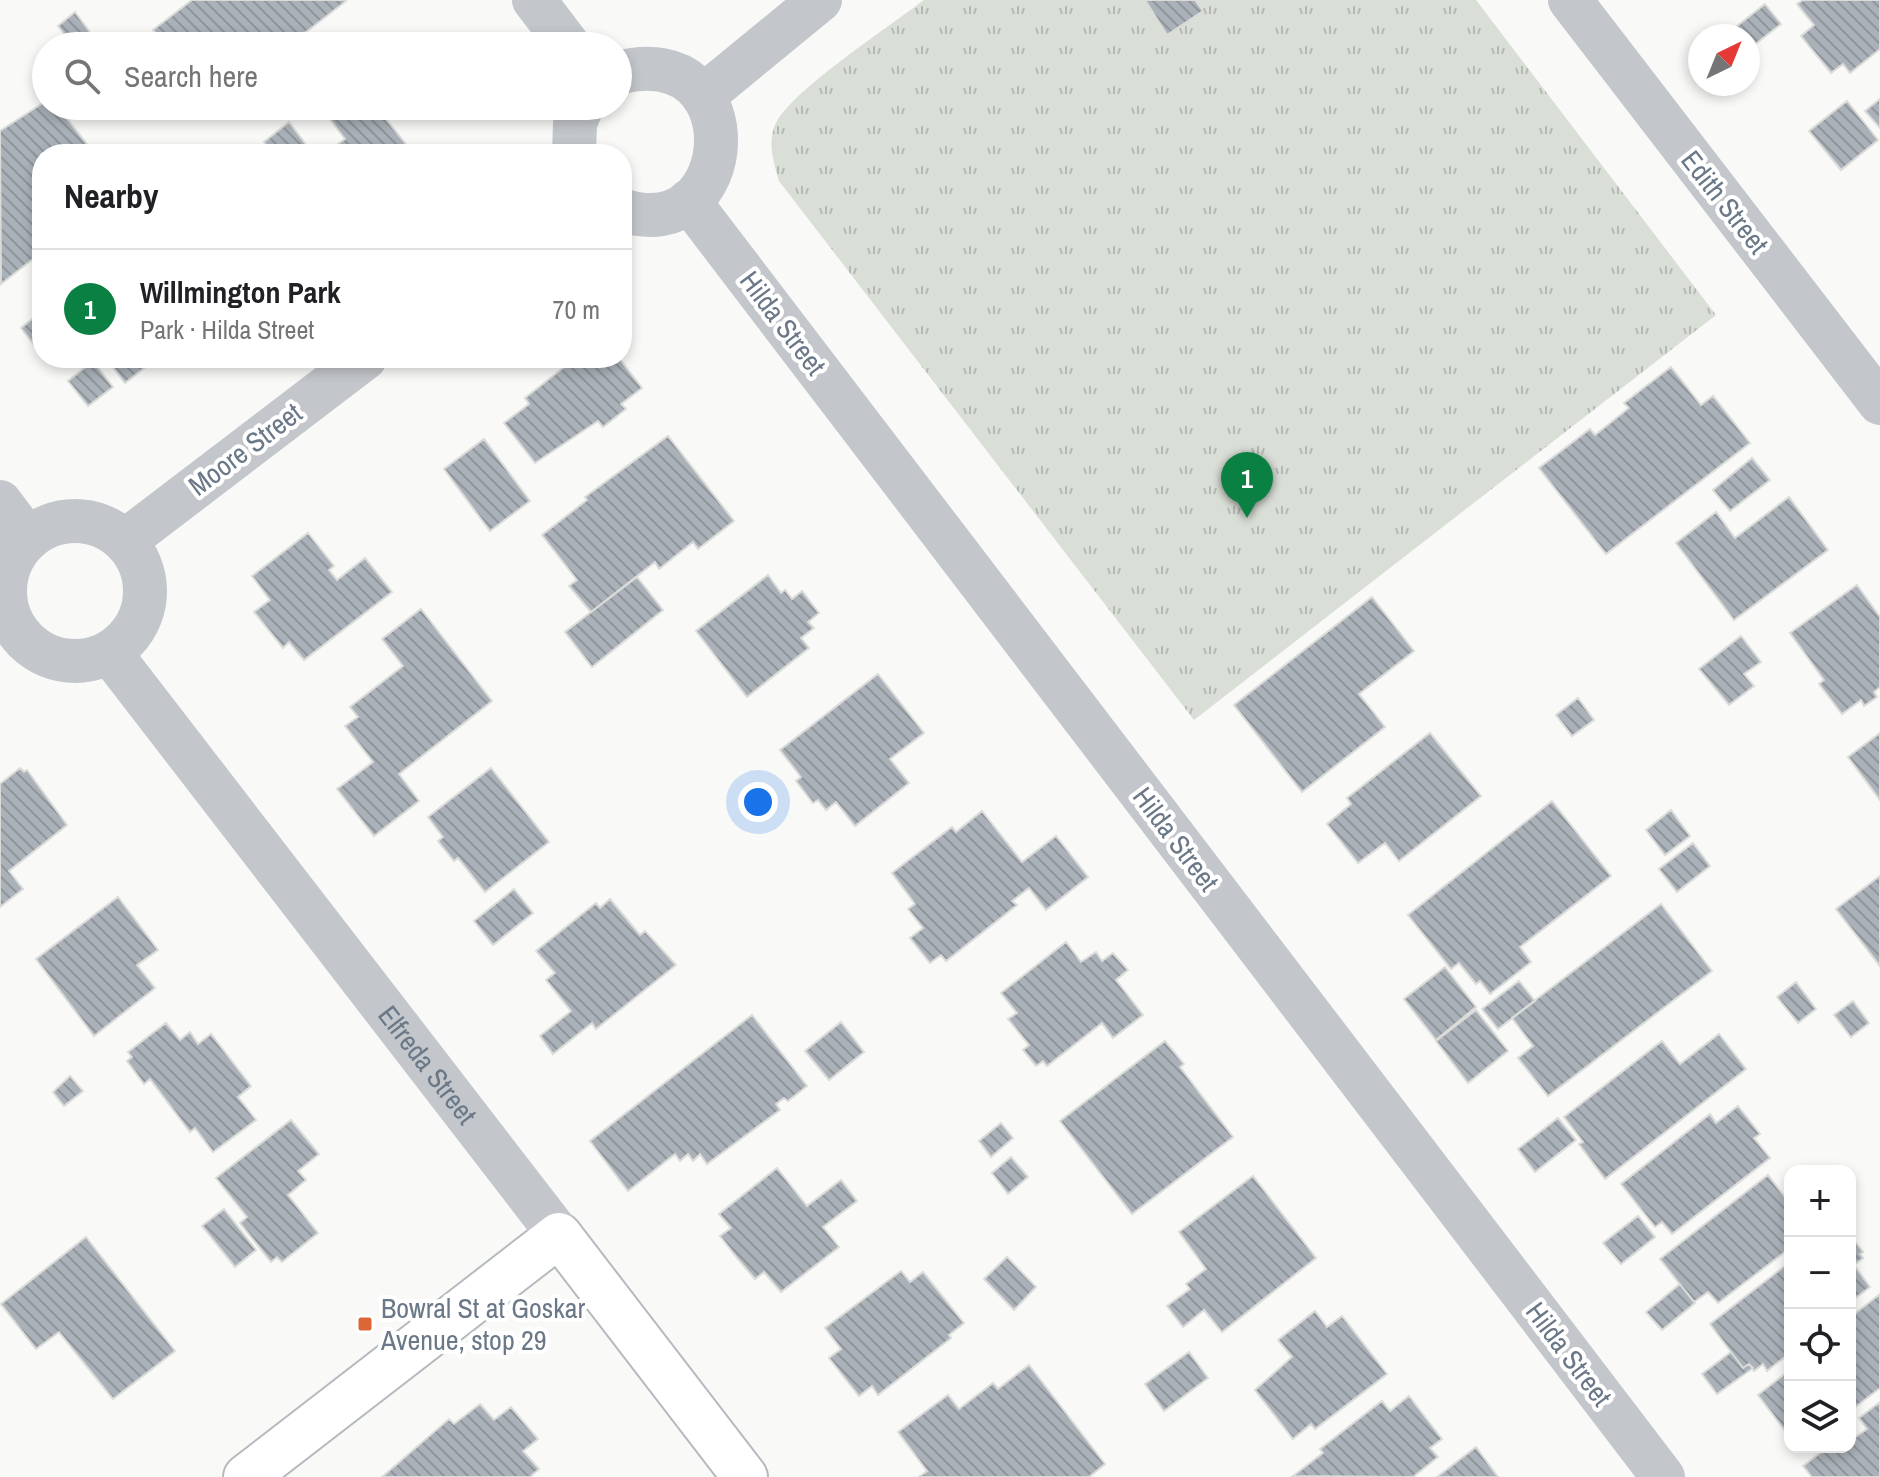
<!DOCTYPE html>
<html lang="en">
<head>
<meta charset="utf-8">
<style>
  :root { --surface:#fff; --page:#f2f2f2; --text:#202124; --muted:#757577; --line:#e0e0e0; --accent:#0b8043 }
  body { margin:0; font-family:"Archivo Narrow",sans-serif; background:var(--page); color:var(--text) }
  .controls { position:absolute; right:24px; bottom:24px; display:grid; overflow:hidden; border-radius:16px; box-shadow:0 4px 12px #0003 }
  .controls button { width:72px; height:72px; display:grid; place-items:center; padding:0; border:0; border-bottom:2px solid var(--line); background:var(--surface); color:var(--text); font:40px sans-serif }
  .compass { position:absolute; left:1688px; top:24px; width:72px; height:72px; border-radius:50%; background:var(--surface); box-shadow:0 4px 12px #0003; rotate:43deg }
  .you { position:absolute; left:758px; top:802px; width:28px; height:28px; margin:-20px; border:6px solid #fff; border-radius:50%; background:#1a73e8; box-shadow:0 0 0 12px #1a73e833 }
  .badge { display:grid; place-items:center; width:52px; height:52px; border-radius:50%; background:var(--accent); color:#fff; font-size:26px; font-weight:700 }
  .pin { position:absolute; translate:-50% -66px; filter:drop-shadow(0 2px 4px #0008) }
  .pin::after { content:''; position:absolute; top:42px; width:28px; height:24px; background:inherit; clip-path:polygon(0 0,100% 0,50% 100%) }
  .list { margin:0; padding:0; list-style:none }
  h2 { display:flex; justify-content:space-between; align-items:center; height:104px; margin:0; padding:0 32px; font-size:34px }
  h2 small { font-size:26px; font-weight:400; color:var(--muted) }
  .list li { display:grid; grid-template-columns:52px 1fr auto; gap:24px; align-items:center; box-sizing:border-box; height:120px; padding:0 32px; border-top:2px solid var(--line) }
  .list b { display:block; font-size:30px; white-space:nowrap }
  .list p { margin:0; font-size:26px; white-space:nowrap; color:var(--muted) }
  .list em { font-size:26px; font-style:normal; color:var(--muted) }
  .icon { flex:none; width:44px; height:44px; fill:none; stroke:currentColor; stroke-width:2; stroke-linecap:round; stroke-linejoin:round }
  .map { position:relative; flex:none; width:1880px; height:1477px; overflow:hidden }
  .search { position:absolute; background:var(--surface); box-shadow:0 4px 12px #0003; left:32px; top:32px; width:600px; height:88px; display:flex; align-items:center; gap:20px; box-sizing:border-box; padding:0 28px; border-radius:44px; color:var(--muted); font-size:30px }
  .panel { position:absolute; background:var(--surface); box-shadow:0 4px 12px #0003; left:32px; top:144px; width:600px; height:224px; border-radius:32px }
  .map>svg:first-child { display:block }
</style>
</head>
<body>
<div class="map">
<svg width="1880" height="1477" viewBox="0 0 1880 1477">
  <defs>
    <pattern id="park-tufts" width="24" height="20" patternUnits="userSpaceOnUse" patternTransform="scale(2)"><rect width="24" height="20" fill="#d9ded6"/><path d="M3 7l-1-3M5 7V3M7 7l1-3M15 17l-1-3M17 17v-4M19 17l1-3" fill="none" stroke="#b4b9b3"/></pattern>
    <pattern id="building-back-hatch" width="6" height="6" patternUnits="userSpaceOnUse" patternTransform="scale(2)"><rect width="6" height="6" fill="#aab1b8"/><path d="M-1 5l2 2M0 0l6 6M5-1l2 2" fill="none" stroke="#8e959b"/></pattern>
  </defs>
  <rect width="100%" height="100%" fill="#f9f9f7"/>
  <path fill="url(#park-tufts)" d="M 924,0 L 1476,0 L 1716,315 L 1194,720 L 779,181 C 774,163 766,140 777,121 C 796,88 890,26 924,0 Z"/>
  <path fill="url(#building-back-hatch)" stroke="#dbdbd9" stroke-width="2" d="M 192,0 L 345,0 L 346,1 L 288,46 L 166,46 L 153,30 Z
    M 1145,0 L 1195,0 L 1203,11 L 1167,35 Z
    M 1803,0 L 1880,0 L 1880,49 L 1850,73 L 1843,64 L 1831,73 L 1801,36 L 1814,25 L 1797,4 Z
    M 1765,4 L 1781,24 L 1748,50 L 1748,36 L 1727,34 Z
    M 75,12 L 98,43 L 94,46 L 74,46 L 58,26 Z
    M 381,33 L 390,46 L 364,46 Z
    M 1880,99 L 1880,128 L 1865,111 Z
    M 46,101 L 46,106 L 57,106 L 94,153 L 42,154 L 42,252 L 1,284 L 0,131 Z
    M 1847,101 L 1878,140 L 1841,170 L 1809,131 Z
    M 320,106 L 380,106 L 377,108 L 409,148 L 401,154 L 340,154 L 344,151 L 338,144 L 345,139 Z
    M 289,122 L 313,154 L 273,154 L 264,142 Z
    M 42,311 L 42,355 L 21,328 Z
    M 106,358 L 157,358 L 125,383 Z
    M 619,358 L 642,388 L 621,404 L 626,409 L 603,427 L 598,421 L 535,463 L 504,423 L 529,404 L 525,398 L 568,364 L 565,358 Z
    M 93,361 L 113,387 L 88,406 L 68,381 Z
    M 1671,367 L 1701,405 L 1713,396 L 1750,443 L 1606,554 L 1539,468 L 1590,429 L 1595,435 L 1629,408 L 1624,403 Z
    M 668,436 L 734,521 L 698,549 L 693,542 L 659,569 L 655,562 L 591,612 L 569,586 L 577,580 L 542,535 L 587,500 L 585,497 Z
    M 484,439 L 530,501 L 490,531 L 444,469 Z
    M 1752,458 L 1770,480 L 1730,511 L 1713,490 Z
    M 1789,497 L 1828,550 L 1734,620 L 1676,543 L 1716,512 L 1735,538 Z
    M 308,533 L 334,566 L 329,570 L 337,580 L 365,558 L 392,592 L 304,660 L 289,642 L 283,648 L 254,612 L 270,600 L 252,576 Z
    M 768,575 L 781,593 L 785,590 L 792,599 L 802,591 L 819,613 L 808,622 L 814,628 L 801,638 L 809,648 L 747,697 L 696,631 Z
    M 637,577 L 663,610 L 592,667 L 565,632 Z
    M 1857,585 L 1880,617 L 1880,687 L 1874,692 L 1877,697 L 1864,706 L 1861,700 L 1842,714 L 1819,684 L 1824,680 L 1790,633 Z
    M 1372,597 L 1414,651 L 1359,694 L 1385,727 L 1302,792 L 1234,705 Z
    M 421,609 L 492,701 L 399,774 L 419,801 L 374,836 L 337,789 L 373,762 L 345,726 L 358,717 L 350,707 L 403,666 L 382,639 Z
    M 1741,636 L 1761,662 L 1744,674 L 1754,686 L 1729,705 L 1699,669 Z
    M 878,674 L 924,733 L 890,759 L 909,783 L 855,826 L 836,802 L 826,810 L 818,800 L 813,803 L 796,781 L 801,777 L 780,750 Z
    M 1578,698 L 1594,720 L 1572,736 L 1556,715 Z
    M 1430,733 L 1481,796 L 1399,861 L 1385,843 L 1358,863 L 1327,824 L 1351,804 L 1347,798 Z
    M 1880,733 L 1880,800 L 1848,757 Z
    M 20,768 L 24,772 L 27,770 L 67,825 L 9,871 L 23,889 L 0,907 L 0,784 Z
    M 491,768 L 549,842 L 485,892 L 458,858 L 454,861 L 438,841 L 443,837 L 428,817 Z
    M 1552,801 L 1611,876 L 1520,947 L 1531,962 L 1490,994 L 1480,981 L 1476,984 L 1459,963 L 1451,969 L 1408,915 Z
    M 1671,810 L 1690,836 L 1665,855 L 1646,830 Z
    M 982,811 L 1022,862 L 1056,836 L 1088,877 L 1046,910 L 1029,888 L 1012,901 L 1017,905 L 946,961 L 941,955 L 930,963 L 910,938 L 923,928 L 908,909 L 915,904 L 892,873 L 952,827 L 956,832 Z
    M 1693,843 L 1710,866 L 1677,892 L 1659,869 Z
    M 1880,876 L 1880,966 L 1836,909 Z
    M 514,889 L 533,913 L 493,945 L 474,921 Z
    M 118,897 L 158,950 L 137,965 L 155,988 L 94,1036 L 36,959 Z
    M 610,899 L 640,935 L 645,931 L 676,965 L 596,1029 L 592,1023 L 553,1054 L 540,1036 L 571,1011 L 546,980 L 555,973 L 536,951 L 596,903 L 600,908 Z
    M 1661,904 L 1712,971 L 1548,1096 L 1518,1058 L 1533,1046 L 1512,1018 Z
    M 1066,942 L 1081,962 L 1096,952 L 1102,961 L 1113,953 L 1128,970 L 1116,980 L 1143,1015 L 1113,1038 L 1102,1023 L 1047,1066 L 1043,1061 L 1036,1066 L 1023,1050 L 1029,1045 L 1008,1019 L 1017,1013 L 1001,993 Z
    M 1445,967 L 1476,1007 L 1436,1040 L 1404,999 Z
    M 1519,981 L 1535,1001 L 1498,1029 L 1482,1009 Z
    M 1796,982 L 1816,1009 L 1798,1023 L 1777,997 Z
    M 1853,1001 L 1869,1023 L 1851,1037 L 1834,1015 Z
    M 1476,1010 L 1508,1051 L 1468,1083 L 1436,1041 Z
    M 752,1015 L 807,1086 L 788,1101 L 784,1098 L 776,1104 L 780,1110 L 707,1164 L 700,1154 L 693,1161 L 688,1154 L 680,1161 L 675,1154 L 628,1191 L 590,1141 Z
    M 841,1022 L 864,1052 L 829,1080 L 805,1051 Z
    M 166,1023 L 180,1040 L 190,1032 L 198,1044 L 211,1034 L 251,1086 L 238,1097 L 256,1120 L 213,1152 L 195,1128 L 190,1132 L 150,1079 L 144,1084 L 127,1061 L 132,1057 L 128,1052 Z
    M 1719,1034 L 1746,1069 L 1605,1179 L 1579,1144 L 1583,1142 L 1564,1117 L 1662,1041 L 1680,1064 Z
    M 1165,1041 L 1184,1064 L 1180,1067 L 1233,1137 L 1132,1214 L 1060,1121 Z
    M 70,1076 L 83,1091 L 64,1106 L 53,1092 Z
    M 1738,1106 L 1760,1134 L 1754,1138 L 1770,1158 L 1672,1234 L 1662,1222 L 1655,1227 L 1621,1184 L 1710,1114 L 1716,1123 Z
    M 1558,1118 L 1576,1140 L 1535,1172 L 1518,1149 Z
    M 291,1120 L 319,1154 L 298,1171 L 306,1180 L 288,1195 L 318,1233 L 282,1262 L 277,1257 L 271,1262 L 240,1223 L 247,1217 L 216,1178 Z
    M 1001,1123 L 1013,1138 L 991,1157 L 979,1141 Z
    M 1011,1157 L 1028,1177 L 1008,1194 L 992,1173 Z
    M 777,1168 L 807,1206 L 841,1180 L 857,1201 L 823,1227 L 839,1247 L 781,1292 L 764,1272 L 755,1279 L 738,1259 L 720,1236 L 731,1228 L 719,1214 Z
    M 1768,1175 L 1790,1204 L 1790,1219 L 1785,1223 L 1790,1229 L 1790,1248 L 1718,1303 L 1708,1292 L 1694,1302 L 1660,1259 Z
    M 1253,1176 L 1316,1258 L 1222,1332 L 1204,1310 L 1183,1327 L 1167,1306 L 1190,1289 L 1186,1284 L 1206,1269 L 1179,1232 Z
    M 224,1209 L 256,1250 L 235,1267 L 202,1226 Z
    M 1638,1216 L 1655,1237 L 1621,1264 L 1603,1243 Z
    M 1850,1235 L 1863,1252 L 1860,1254 L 1863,1258 L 1854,1265 L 1870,1287 L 1850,1302 Z
    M 86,1237 L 175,1351 L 113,1399 L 59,1332 L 36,1349 L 1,1304 Z
    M 1007,1257 L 1036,1287 L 1014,1310 L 984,1279 Z
    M 1790,1262 L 1790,1353 L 1767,1371 L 1763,1364 L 1754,1371 L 1749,1364 L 1743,1368 L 1710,1324 Z
    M 901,1271 L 910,1282 L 923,1272 L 964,1323 L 949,1335 L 951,1338 L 878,1395 L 872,1386 L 859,1396 L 829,1358 L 841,1349 L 825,1328 Z
    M 1680,1284 L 1695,1303 L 1662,1330 L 1646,1312 Z
    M 1880,1294 L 1880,1388 L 1850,1411 L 1850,1324 L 1855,1320 L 1852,1316 Z
    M 1315,1311 L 1327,1327 L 1342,1316 L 1387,1374 L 1315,1429 L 1311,1424 L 1293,1439 L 1255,1390 L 1292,1357 L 1278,1340 Z
    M 1189,1352 L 1208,1378 L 1164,1411 L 1145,1384 Z
    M 1731,1352 L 1743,1368 L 1749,1364 L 1753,1368 L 1717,1394 L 1702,1374 Z
    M 1029,1365 L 1105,1464 L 1089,1477 L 919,1477 L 927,1471 L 898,1432 L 948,1395 L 959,1409 L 993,1383 L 998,1389 Z
    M 1790,1370 L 1790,1436 L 1789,1436 L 1758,1395 Z
    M 1409,1396 L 1442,1439 L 1430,1448 L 1438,1457 L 1413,1477 L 1293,1476 L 1323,1453 L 1320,1449 L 1382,1401 L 1390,1411 Z
    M 1880,1402 L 1880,1477 L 1812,1477 L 1803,1466 L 1828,1447 L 1850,1447 L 1850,1441 L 1867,1429 L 1859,1418 Z
    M 480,1404 L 494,1420 L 511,1407 L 538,1439 L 523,1451 L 539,1469 L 530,1477 L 382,1477 L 449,1419 L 454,1424 Z
    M 1476,1447 L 1498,1477 L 1437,1477 Z"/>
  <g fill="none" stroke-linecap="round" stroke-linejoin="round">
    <defs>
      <path id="secondary" d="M 246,1477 L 559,1235 L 745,1477"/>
    </defs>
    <use href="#secondary" stroke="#b5babf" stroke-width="48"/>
    <g stroke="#c3c6ca" stroke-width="44">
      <path d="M 534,0 L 569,46"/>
      <path d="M 1570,0 L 1880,403"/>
      <path d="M 618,73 C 755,37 741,250 622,210"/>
      <path d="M 703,96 L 820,0"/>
      <path d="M 574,154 L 575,123 L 582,106"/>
      <path d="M 689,201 L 1663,1477"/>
      <path d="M 0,502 L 28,539"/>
      <circle cx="75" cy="591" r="70"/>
      <path d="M 125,541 L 365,358"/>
      <path id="s1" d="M 110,653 L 559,1235"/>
    </g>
    <use href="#secondary" stroke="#fff" stroke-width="44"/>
  </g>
  <rect fill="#dc6635" stroke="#fff" stroke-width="3" x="357" y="1316" width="16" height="16" rx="4"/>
  <g text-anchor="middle" stroke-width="8" stroke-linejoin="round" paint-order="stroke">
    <g font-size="28" fill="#6a7887" stroke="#fff">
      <text transform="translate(1725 202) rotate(52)" y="10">Edith Street</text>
      <text transform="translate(783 323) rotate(53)" y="10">Hilda Street</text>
      <text transform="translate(245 449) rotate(-37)" y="10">Moore Street</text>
      <text transform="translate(1176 839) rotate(53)" y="10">Hilda Street</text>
      <text dy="10" stroke="none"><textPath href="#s1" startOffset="520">Elfreda Street</textPath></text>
      <text transform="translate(1569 1354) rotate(53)" y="10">Hilda Street</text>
    </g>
    <g font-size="28" fill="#6a7887" stroke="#fff" text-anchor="start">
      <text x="381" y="1318">Bowral St at Goskar<tspan x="381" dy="32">Avenue, stop 29</tspan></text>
    </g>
  </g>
</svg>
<div class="controls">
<button>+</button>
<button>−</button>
<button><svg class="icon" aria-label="locate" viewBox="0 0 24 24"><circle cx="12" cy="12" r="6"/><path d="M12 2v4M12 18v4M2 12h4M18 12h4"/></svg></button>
<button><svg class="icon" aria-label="layers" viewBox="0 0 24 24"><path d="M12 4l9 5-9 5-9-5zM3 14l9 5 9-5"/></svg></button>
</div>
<svg class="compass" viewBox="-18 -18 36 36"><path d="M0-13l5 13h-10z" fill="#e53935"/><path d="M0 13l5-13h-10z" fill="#757577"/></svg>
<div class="you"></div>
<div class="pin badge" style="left:1247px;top:518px">1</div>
<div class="search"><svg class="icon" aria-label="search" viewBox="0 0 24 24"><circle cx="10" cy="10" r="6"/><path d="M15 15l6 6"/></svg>Search here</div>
<section class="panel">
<h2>Nearby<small></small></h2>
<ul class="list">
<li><span class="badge">1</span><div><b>Willmington Park</b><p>Park · Hilda Street</p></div><em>70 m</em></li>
</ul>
</section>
</div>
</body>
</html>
